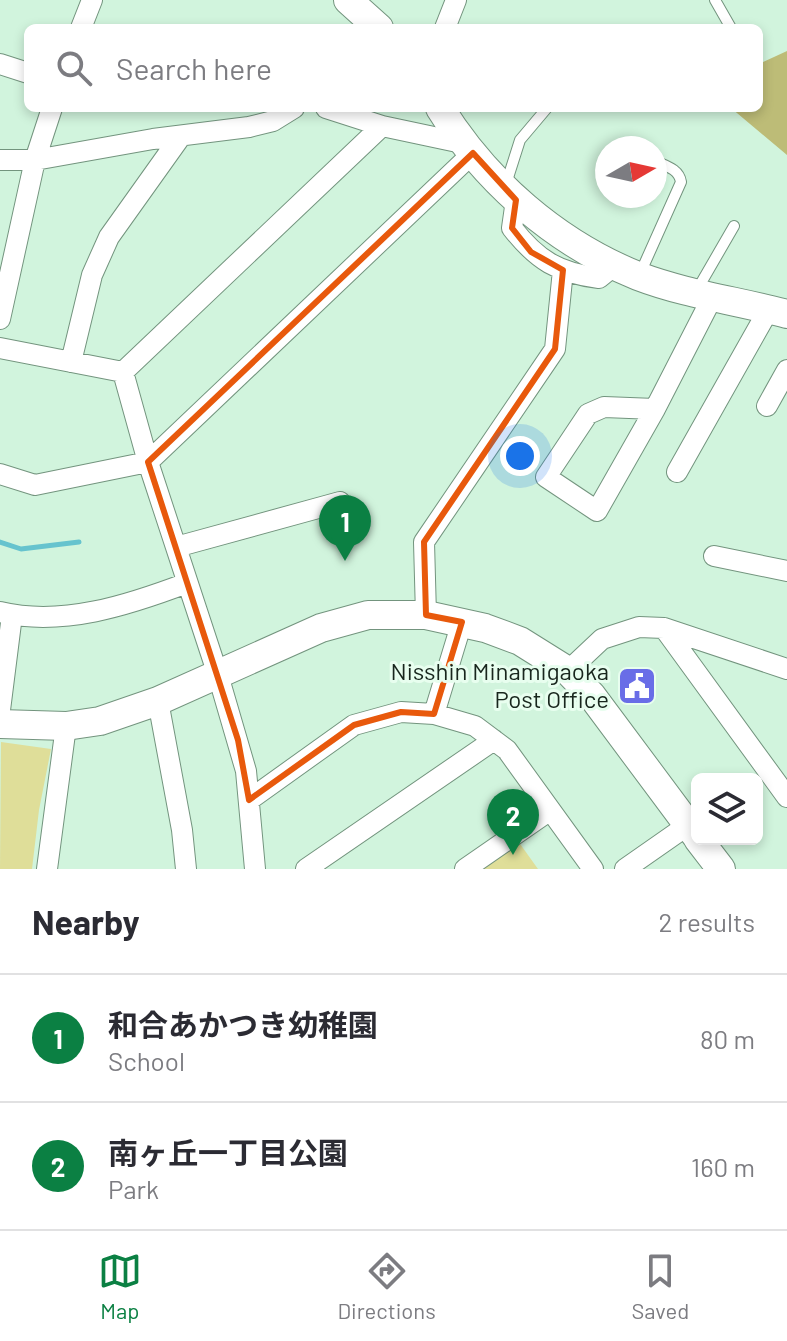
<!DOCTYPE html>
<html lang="en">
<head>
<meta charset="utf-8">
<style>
  :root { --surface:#fff; --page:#f2f2f3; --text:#2b2b33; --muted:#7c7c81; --line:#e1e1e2; --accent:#0b8043 }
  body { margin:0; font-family:Barlow,"Noto Sans JP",sans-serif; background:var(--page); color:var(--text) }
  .controls { position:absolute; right:24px; bottom:24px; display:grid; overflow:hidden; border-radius:12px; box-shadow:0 4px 12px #0003 }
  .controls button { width:72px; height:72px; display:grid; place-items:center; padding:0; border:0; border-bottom:2px solid var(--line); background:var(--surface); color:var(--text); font:40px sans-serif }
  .compass { position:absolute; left:595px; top:136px; width:72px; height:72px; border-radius:50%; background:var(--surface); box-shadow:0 4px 12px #0003; rotate:81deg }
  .you { position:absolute; left:520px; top:456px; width:28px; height:28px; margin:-20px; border:6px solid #fff; border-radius:50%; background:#1a73e8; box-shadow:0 0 0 12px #1a73e833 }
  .badge { display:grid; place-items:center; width:52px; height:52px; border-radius:50%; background:var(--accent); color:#fff; font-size:26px; font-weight:700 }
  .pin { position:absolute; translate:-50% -66px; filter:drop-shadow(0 2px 4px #0008) }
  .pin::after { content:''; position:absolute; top:42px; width:28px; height:24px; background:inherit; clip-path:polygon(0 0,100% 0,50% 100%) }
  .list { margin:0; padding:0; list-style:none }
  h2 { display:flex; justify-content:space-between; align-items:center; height:104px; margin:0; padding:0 32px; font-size:34px }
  h2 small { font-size:26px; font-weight:400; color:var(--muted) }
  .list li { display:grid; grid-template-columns:52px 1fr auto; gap:24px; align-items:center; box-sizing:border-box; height:128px; padding:0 32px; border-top:2px solid var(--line) }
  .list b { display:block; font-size:30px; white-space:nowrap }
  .list p { margin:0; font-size:26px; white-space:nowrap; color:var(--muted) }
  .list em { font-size:26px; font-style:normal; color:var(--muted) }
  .icon { flex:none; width:44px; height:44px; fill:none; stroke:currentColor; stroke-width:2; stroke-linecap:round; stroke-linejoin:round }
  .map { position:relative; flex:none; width:787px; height:869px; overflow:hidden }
  .search { position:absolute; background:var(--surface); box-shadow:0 4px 12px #0003; left:24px; right:24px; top:24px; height:88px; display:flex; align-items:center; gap:20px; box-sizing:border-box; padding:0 28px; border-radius:12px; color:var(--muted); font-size:30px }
  .sheet { height:360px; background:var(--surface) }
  nav { display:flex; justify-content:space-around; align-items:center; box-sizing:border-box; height:112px; border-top:2px solid var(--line); background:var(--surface); font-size:22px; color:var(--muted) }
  nav a { display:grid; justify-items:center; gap:4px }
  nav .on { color:var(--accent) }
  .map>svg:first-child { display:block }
</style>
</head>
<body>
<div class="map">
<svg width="787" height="869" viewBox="0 0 787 869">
  <rect width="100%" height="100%" fill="#d1f4dd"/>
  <path fill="#dfde99" d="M 1,742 L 51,749 L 39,810 L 32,869 L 0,869 Z
    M 518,841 L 538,869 L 477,869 Z"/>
  <path fill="#bdbc77" d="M 787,51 L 787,155 L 731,108 L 759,108 L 759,64 Z"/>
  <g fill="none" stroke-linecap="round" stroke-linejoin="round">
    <path stroke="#66c3ce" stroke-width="5" d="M 0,542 L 21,549 L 79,542"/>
    <defs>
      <path id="lane" d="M 715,0 L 731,28
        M 506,184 L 520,140 L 547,108
        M 639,276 L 681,182 C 679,169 666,166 655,161
        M 697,290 L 734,226"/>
      <path id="street" d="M 81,28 L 92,0
        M 445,28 L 456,0
        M 0,64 L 28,73
        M 326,108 L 382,126 L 462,143
        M 0,160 L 35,160 L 153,139 L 249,127 L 273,121 L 294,108
        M 516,200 L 512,228 C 537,260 558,273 599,278 L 615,265
        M 0,319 L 35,160 L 52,108
        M 0,348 L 123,372
        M 71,362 L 92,275 L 109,237 L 181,136
        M 123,372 L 148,462 L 218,675 L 246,771 L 255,869
        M 123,372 L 382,126
        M 767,406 L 787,370
        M 655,409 L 604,407 L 588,414 L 546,477 L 597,511 L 655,409 L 713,296
        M 677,472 L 769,309
        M 0,474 L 35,485 L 148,462 L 473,153
        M 176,547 L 340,502
        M 714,556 L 787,571
        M 0,612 C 62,627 129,605 187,583
        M 426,615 L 424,542 L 555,349 L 563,270
        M 664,628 L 787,797
        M 568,671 L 602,639 L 639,627 L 664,628 L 787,669
        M 158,701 L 182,830 L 186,869
        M 0,710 L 12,615
        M 434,714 L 462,622
        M 249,800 L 354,725 L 401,712 L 434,714 L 475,726 L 507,750 L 593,869
        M 47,869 L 66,726
        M 306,869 L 494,740
        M 465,869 L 549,811
        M 625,869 L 688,825"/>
      <path id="secondary" d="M 348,0 L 379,28
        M 440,108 C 486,182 556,243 638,276 C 685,294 738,301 787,314
        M 0,724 L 66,726 L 100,721 L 158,701 L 321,628 L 368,615 L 426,615 L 485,628 L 520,641 L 568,671 L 592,696 L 697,837
        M 698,839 L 721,869"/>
    </defs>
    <use href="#lane" stroke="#73947e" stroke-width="12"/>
    <use href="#street" stroke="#73947e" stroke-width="22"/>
    <use href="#secondary" stroke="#73947e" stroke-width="30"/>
    <use href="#lane" stroke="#fff" stroke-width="10"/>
    <use href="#street" stroke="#fff" stroke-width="20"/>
    <use href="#secondary" stroke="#fff" stroke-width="28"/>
  </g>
  <path fill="none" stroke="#e8590c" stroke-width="6" stroke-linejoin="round" d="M 473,153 L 516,200 L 512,228 L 531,252 L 563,270 L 555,349 L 424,542 L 426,615 L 462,622 L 434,714 L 401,712 L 354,725 L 249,800 L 238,740 L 148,462 Z"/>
  <defs>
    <symbol id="civic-square" viewBox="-11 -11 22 22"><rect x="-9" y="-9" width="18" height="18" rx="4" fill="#696de7" stroke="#e8feef"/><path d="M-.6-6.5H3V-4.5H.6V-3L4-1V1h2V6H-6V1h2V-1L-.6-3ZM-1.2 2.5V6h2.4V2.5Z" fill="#fff"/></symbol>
  </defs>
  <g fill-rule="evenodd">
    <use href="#civic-square" x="615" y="664" width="44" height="44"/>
  </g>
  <g text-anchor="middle" stroke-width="6" stroke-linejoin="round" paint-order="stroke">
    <g font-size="24" fill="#18261d" stroke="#e8feef" text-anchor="end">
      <text x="609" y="680">Nisshin Minamigaoka<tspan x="609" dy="28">Post Office</tspan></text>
    </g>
  </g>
</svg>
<div class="controls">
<button><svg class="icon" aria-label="layers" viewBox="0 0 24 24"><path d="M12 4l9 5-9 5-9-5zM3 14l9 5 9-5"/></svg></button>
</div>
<svg class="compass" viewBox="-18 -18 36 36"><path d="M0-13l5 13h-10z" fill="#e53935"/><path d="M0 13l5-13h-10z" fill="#7c7c81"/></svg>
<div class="you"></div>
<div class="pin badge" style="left:345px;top:561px">1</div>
<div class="pin badge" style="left:513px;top:855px">2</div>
<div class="search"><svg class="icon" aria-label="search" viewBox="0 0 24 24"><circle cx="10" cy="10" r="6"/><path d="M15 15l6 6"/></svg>Search here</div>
</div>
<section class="sheet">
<h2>Nearby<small>2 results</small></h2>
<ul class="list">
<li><span class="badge">1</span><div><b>和合あかつき幼稚園</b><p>School</p></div><em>80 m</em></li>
<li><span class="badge">2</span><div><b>南ヶ丘一丁目公園</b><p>Park</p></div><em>160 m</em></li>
</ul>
</section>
<nav>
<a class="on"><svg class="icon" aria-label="map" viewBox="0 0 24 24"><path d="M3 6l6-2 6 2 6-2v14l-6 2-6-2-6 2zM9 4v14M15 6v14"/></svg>Map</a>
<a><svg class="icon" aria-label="directions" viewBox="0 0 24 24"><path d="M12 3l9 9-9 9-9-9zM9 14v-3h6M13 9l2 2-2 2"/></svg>Directions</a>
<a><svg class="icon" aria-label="saved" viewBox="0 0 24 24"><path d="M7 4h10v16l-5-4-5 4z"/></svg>Saved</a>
</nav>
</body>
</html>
